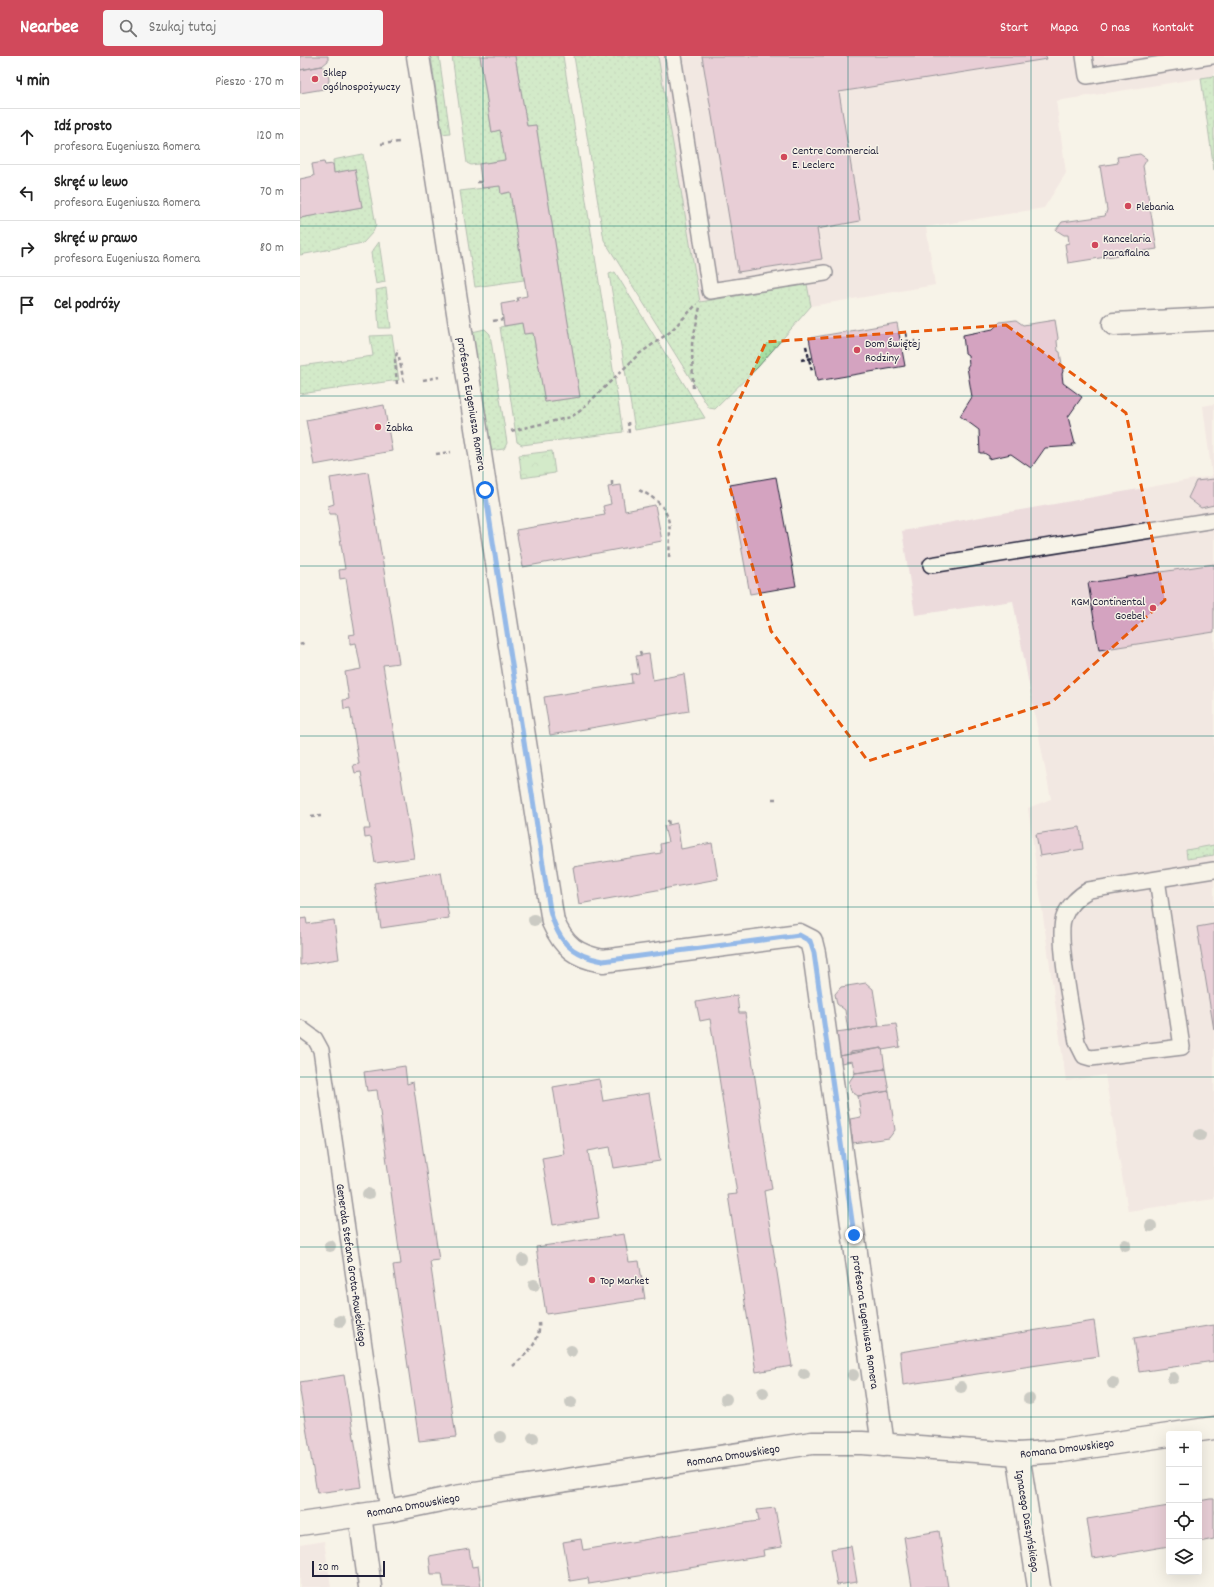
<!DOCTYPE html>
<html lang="pl">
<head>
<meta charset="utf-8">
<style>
  :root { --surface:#fff; --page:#f6f6f6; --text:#222; --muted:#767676; --line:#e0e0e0; --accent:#d1495b }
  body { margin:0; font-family:Dekko,sans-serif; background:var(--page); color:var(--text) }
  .controls { position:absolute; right:12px; bottom:12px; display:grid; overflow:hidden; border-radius:4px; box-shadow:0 4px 16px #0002 }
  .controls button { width:36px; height:36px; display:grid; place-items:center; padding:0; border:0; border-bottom:1px solid var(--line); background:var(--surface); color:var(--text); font:20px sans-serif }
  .scale { position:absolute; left:12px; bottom:10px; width:73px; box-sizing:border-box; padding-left:4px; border:2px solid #22223b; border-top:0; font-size:11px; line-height:14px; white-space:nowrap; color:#22223b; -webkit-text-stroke:3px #f7f3e8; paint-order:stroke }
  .stop { position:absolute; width:12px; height:12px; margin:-9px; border:3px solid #1a73e8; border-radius:50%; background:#fff }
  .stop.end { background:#1a73e8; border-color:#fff; box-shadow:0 1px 4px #0008 }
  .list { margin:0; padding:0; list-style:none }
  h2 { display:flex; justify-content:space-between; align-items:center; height:52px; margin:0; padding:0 16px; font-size:17px }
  h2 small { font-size:13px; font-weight:400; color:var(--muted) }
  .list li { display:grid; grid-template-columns:26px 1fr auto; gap:12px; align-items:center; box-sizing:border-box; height:56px; padding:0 16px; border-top:1px solid var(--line) }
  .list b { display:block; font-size:15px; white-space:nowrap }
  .list p { margin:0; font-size:13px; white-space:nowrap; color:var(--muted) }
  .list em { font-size:13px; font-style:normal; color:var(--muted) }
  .icon { flex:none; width:22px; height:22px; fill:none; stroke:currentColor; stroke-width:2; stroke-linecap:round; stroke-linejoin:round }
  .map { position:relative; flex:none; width:914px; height:1531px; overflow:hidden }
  header { display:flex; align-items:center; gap:24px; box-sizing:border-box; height:56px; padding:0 20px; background:var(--accent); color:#fff }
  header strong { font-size:19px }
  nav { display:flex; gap:22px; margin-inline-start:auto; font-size:14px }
  .search { width:280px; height:36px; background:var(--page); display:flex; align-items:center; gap:10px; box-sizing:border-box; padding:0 14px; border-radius:4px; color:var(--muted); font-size:15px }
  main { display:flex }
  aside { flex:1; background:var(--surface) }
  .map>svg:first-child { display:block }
</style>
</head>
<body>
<header>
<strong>Nearbee</strong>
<div class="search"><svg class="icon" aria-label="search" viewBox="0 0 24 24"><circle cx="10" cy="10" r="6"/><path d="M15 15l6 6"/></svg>Szukaj tutaj</div>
<nav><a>Start</a><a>Mapa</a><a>O nas</a><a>Kontakt</a></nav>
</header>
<main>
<aside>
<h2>4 min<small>Pieszo · 270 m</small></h2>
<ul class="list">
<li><svg class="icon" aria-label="ahead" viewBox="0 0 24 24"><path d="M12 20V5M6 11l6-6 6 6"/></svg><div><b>Idź prosto</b><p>profesora Eugeniusza Romera</p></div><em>120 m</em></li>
<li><svg class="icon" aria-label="left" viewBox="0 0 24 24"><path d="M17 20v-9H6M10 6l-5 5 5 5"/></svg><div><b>Skręć w lewo</b><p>profesora Eugeniusza Romera</p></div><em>70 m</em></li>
<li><svg class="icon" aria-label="right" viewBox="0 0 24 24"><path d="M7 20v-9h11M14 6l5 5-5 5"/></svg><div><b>Skręć w prawo</b><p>profesora Eugeniusza Romera</p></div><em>80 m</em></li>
<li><svg class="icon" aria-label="arrive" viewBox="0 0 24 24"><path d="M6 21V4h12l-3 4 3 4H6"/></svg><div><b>Cel podróży</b></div></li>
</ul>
</aside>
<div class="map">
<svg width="914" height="1531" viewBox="0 0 914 1531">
  <defs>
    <pattern id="grass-dots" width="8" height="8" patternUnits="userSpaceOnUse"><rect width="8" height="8" fill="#a6dfa4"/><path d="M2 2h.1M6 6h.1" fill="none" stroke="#8fbf8e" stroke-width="1.8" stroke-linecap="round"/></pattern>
    <pattern id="forest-crowns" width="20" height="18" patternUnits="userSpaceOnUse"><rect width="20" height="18" fill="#a6dfa4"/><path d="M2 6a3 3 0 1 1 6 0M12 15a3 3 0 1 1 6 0" fill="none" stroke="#8fbf8e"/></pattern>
  </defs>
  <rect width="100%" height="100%" fill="#f7f3e8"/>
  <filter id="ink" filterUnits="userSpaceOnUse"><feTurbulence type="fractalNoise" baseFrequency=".025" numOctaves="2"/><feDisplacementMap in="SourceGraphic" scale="8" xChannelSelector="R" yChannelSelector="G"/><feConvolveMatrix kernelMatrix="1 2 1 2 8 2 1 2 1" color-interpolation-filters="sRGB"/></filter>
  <g filter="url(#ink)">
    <path fill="#ecdbdc" d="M 358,0 L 914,0 L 914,20 L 756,45 L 766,117 L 744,152 L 626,171 L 635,229 L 511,250 L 507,228 L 400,246 Z
      M 914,348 L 914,1143 L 828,1155 L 805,1019 L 766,1025 L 728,752 L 751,743 L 713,545 L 615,559 L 602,475 L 912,420 L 903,350 Z
      M 24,1485 L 31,1531 L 0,1531 L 0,1489 Z"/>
    <path fill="url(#grass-dots)" stroke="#648070" d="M 131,0 L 139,0 L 150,77 L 142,78 Z
      M 152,0 L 180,0 L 192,76 L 200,74 L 205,104 L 171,109 L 167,107 Z
      M 215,0 L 263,0 L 323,376 L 222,389 L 217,386 L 200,271 L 222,267 L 224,278 L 233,277 L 245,346 L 280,341 L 236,69 L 227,70 Z
      M 274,0 L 358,0 L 400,246 L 507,228 L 511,250 L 458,311 L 415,353 L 409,352 L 304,184 Z
      M 914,20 L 914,114 L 901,22 Z
      M 63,98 L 76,169 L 73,176 L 63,187 L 0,199 L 0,162 L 62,151 L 55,113 L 34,117 L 33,104 Z
      M 200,130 L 201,137 L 210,136 L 224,224 L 175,231 L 160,135 Z
      M 79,186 L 85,226 L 76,228 L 71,197 Z
      M 315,216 L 405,362 L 335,374 L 309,218 Z
      M 86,232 L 91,272 L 79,272 L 76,234 Z
      M 185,273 L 190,278 L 207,387 L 204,393 L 188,395 L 172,276 Z
      M 92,279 L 99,324 L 0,338 L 0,310 L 73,300 L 70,280 Z
      M 914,789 L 914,799 L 887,803 L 886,794 Z"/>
    <path fill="url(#forest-crowns)" stroke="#648070" d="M 252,395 L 255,417 L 222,422 L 219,399 Z"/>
    <path fill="#d4a3c0" stroke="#22223b" d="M 0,0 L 28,0 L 28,5 L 22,10 L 0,14 Z
      M 180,0 L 215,0 L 227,70 L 236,69 L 280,341 L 245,346 L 233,277 L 224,278 L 222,267 L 204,270 L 201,248 L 218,245 L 217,242 L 227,240 L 210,136 L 201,138 L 200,130 L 182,132 L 179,108 L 205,104 L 200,74 L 192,76 Z
      M 402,0 L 746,0 L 747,3 L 539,36 L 560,165 L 517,173 L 522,203 L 438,216 Z
      M 22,10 L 28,15 L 29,25 L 24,33 L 0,37 L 0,14 Z
      M 840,98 L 847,103 L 843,110 L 857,193 L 768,207 L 765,188 L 769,187 L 768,179 L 764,179 L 756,174 L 762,166 L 805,160 L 807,154 L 800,110 L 818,107 L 817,101 Z
      M 24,106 L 25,109 L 33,108 L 34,117 L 55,113 L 62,151 L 0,162 L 0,123 L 14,120 L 12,108 Z
      M 716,264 L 723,269 L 755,264 L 758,282 L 757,285 L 758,295 L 760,296 L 763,315 L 762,318 L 763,327 L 782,341 L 768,361 L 775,388 L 772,388 L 773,390 L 745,392 L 731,412 L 711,398 L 689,403 L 689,400 L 684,397 L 680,397 L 679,374 L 660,360 L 672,341 L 667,311 L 669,308 L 668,299 L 665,297 L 663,279 L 693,273 L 700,266 Z
      M 597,267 L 605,310 L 517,325 L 509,282 Z
      M 84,349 L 92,395 L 14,409 L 6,364 Z
      M 68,416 L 99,607 L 83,609 L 114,802 L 75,807 L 71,781 L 65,782 L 64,773 L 70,773 L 61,716 L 55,717 L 53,709 L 59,708 L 50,652 L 44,653 L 43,644 L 49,643 L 45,616 L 61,613 L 56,587 L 50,588 L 50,583 L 49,579 L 55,578 L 46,522 L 40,523 L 39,514 L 45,513 L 36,458 L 29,458 L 28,450 L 34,448 L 30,422 Z
      M 476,421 L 496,530 L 450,538 L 430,429 Z
      M 914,423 L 914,449 L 901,452 L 888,442 L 896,425 Z
      M 321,429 L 325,455 L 355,449 L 362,485 L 223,511 L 216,474 L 305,459 L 303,450 L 311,448 L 308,431 Z
      M 914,508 L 914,576 L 799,594 L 788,527 Z
      M 349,598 L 353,624 L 384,618 L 389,655 L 250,679 L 244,641 L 332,627 L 331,618 L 339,617 L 336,600 Z
      M 377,767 L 381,793 L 412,787 L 418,823 L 279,848 L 273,811 L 361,797 L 360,788 L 368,786 L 364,770 Z
      M 780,771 L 783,793 L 740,800 L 736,778 Z
      M 141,816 L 149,862 L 81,872 L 74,827 Z
      M 6,862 L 7,868 L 34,864 L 39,903 L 0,909 L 0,863 Z
      M 914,868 L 914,974 L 897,871 Z
      M 566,927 L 573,933 L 579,970 L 548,975 L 545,954 L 537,948 L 535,938 L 541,931 Z
      M 437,939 L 439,957 L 445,957 L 472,1133 L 464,1135 L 492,1310 L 456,1316 L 428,1139 L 437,1138 L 410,963 L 400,965 L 396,946 Z
      M 596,968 L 600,991 L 582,994 L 582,992 L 534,1001 L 536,976 Z
      M 582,992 L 585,1013 L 555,1017 L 552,1005 L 541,1007 L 540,1000 L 551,998 L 551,996 Z
      M 105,1010 L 107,1028 L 113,1026 L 139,1204 L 130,1205 L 156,1381 L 119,1385 L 93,1209 L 101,1208 L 77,1034 L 67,1035 L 64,1016 Z
      M 585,1013 L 589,1035 L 558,1040 L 551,1035 L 549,1026 L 555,1017 Z
      M 299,1023 L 303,1045 L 349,1037 L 360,1105 L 314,1112 L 310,1091 L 288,1095 L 299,1162 L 253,1169 L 242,1102 L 264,1098 L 253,1031 Z
      M 589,1035 L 595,1074 L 589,1082 L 553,1087 L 552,1078 L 547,1079 L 546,1072 L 551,1071 L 550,1063 L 561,1061 L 558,1040 Z
      M 324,1178 L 329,1206 L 339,1205 L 345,1243 L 246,1258 L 236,1191 Z
      M 794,1265 L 799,1300 L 603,1329 L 600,1296 Z
      M 914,1269 L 914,1305 L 839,1316 L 834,1282 Z
      M 44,1319 L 62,1431 L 17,1437 L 0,1335 L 0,1326 Z
      M 910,1443 L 914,1443 L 914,1483 L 899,1486 L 899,1445 Z
      M 869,1450 L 869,1490 L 793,1503 L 787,1463 Z
      M 475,1452 L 482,1491 L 463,1494 L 464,1500 L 289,1528 L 288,1522 L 270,1525 L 263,1486 L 281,1483 L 283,1494 L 451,1466 L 459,1465 L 457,1454 Z
      M 639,1475 L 648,1531 L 612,1531 L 604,1481 Z
      M 551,1490 L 557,1526 L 537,1529 L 531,1493 Z
      M 169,1493 L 172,1511 L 178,1510 L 181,1531 L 144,1531 L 142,1518 L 131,1518 L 129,1500 Z"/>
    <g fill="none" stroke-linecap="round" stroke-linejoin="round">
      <defs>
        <path id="lane" d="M 373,0 L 410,235 L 525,217
          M 784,0 L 787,20 L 912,0
          M 631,509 L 914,464
          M 857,823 L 882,991 L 791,1002 L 784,1000 L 777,986 C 773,962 756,880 764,861 C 768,850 778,840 789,834 L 914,814
          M 0,972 L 15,983 L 21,994 L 88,1455"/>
        <path id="street" d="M 118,0 L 253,866 C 264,891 276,900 303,905 L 492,880 L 499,879 L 511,885 L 514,897 L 583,1389
          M 814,268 L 914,263
          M 718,1398 L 739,1531
          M 60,1459 L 70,1531"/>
        <path id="secondary" d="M 873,1378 L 914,1372
          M 0,1468 L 88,1455 L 155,1441 L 512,1387 L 562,1387 L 718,1398 L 762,1395 L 869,1379"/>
      </defs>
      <use href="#lane" stroke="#22223b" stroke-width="18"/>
      <use href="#street" stroke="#22223b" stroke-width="25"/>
      <use href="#secondary" stroke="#22223b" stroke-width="25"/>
      <path stroke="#22223b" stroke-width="2.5" stroke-dasharray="4 3" stroke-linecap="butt" d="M 81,88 L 100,86
        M 177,126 L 181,126
        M 193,265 L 203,263
        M 606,277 L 609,294
        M 600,287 L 615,285
        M 506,290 L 512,315
        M 99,301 L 104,327
        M 501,304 L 513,302
        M 123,324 L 139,321
        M 97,328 L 95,304 L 98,293
        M 393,332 L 392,288 L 400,251
        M 328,366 L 329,378
        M 211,375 L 271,361 L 280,355 L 339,298 L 370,276 L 397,248
        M 136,398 L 151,396
        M 312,425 L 312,430
        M 339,434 C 375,451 370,469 369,503
        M 0,589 L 5,586
        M 340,595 L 341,599
        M 472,743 L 476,743
        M 11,761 L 21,760
        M 368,764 L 369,769
        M 213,1310 C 226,1298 241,1286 239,1267"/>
      <use href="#lane" stroke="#f7f3e8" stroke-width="15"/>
      <use href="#street" stroke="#f7f3e8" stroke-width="22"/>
      <use href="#secondary" stroke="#f7f3e8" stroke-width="22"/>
    </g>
    <g fill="#949a97">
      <circle cx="234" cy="864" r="6"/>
      <circle cx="900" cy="1079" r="6"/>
      <circle cx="68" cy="1138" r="6"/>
      <circle cx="851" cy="1170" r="6"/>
      <circle cx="825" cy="1189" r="6"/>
      <circle cx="30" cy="1190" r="6"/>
      <circle cx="223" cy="1204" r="6"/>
      <circle cx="234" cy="1229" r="6"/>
      <circle cx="40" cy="1265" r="6"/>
      <circle cx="271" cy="1295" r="6"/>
      <circle cx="504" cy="1318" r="6"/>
      <circle cx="553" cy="1319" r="6"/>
      <circle cx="873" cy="1322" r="6"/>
      <circle cx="813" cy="1327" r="6"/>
      <circle cx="661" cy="1331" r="6"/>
      <circle cx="463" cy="1337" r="6"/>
      <circle cx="426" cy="1343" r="6"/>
      <circle cx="729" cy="1343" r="6"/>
      <circle cx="271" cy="1346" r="6"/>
      <circle cx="200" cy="1381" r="6"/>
      <circle cx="233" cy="1382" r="6"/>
    </g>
  </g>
  <g fill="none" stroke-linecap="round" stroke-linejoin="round" filter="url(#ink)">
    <path stroke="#1a73e8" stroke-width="5" d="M 185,434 L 250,854 C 258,886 271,899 303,905 L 492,880 L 499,879 L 510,885 L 514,897 L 554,1179"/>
  </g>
  <path d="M0 0H914V1531H0ZM 706,269 L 826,357 L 865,544 L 752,646 L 568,705 L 471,575 L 418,390 L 466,286 Z" fill="#f7f3e8" fill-opacity=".55" fill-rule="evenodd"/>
  <path fill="none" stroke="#e8590c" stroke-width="3" stroke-dasharray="8 5" stroke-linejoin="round" d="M 706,269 L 826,357 L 865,544 L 752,646 L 568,705 L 471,575 L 418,390 L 466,286 Z"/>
  <path fill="none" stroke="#0f766e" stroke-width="1" stroke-opacity="0.55" d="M 183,0 L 183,1531M 366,0 L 366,1531M 548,0 L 548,1531M 731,0 L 731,1531M 0,170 L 914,170M 0,340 L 914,340M 0,510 L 914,510M 0,680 L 914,680M 0,851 L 914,851M 0,1021 L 914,1021M 0,1191 L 914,1191M 0,1361 L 914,1361"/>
  <g fill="#d1495b" stroke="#f7f3e8" stroke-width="1.5">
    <circle cx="15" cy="23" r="4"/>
    <circle cx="484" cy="101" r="4"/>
    <circle cx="828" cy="150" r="4"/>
    <circle cx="795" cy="189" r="4"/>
    <circle cx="557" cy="294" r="4"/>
    <circle cx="78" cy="371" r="4"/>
    <circle cx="853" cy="552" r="4"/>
    <circle cx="292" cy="1224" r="4"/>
  </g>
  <g text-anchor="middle" stroke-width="3" stroke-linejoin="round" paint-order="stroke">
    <g font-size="12" fill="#22223b" stroke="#f7f3e8" text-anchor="start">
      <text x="23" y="20">Sklep<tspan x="23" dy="14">ogólnospożywczy</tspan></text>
      <text x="492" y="98">Centre Commercial<tspan x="492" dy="14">E. Leclerc</tspan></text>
      <text x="836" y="154">Plebania</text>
      <text x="803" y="186">Kancelaria<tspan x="803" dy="14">parafialna</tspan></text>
      <text x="565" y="291">Dom Świętej<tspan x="565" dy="14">Rodziny</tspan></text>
      <text x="86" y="375">Żabka</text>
      <text x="845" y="549" text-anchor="end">KGM Continental<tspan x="845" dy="14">Goebel</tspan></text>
      <text x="300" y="1228">Top Market</text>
    </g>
    <g font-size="12" fill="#22223b" stroke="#f7f3e8">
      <text transform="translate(172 348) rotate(81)" y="4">profesora Eugeniusza Romera</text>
      <text transform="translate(52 1209) rotate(82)" y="4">Generała Stefana Grota-Roweckiego</text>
      <text transform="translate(566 1266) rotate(82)" y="4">profesora Eugeniusza Romera</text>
      <text transform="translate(767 1392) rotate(-7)" y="4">Romana Dmowskiego</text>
      <text transform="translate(433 1399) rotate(-9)" y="4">Romana Dmowskiego</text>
      <text transform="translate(113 1449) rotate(-10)" y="4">Romana Dmowskiego</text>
      <text transform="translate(728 1465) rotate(81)" y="4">Ignacego Daszyńskiego</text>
    </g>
  </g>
</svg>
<div class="controls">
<button>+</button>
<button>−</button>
<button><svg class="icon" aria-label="locate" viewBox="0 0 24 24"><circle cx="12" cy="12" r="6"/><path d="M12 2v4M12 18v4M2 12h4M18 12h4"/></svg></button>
<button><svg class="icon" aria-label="layers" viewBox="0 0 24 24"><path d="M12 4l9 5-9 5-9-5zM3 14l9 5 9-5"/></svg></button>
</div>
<div class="scale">20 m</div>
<div class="stop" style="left:185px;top:434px"></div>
<div class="stop end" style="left:554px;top:1179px"></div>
</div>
</main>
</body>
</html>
